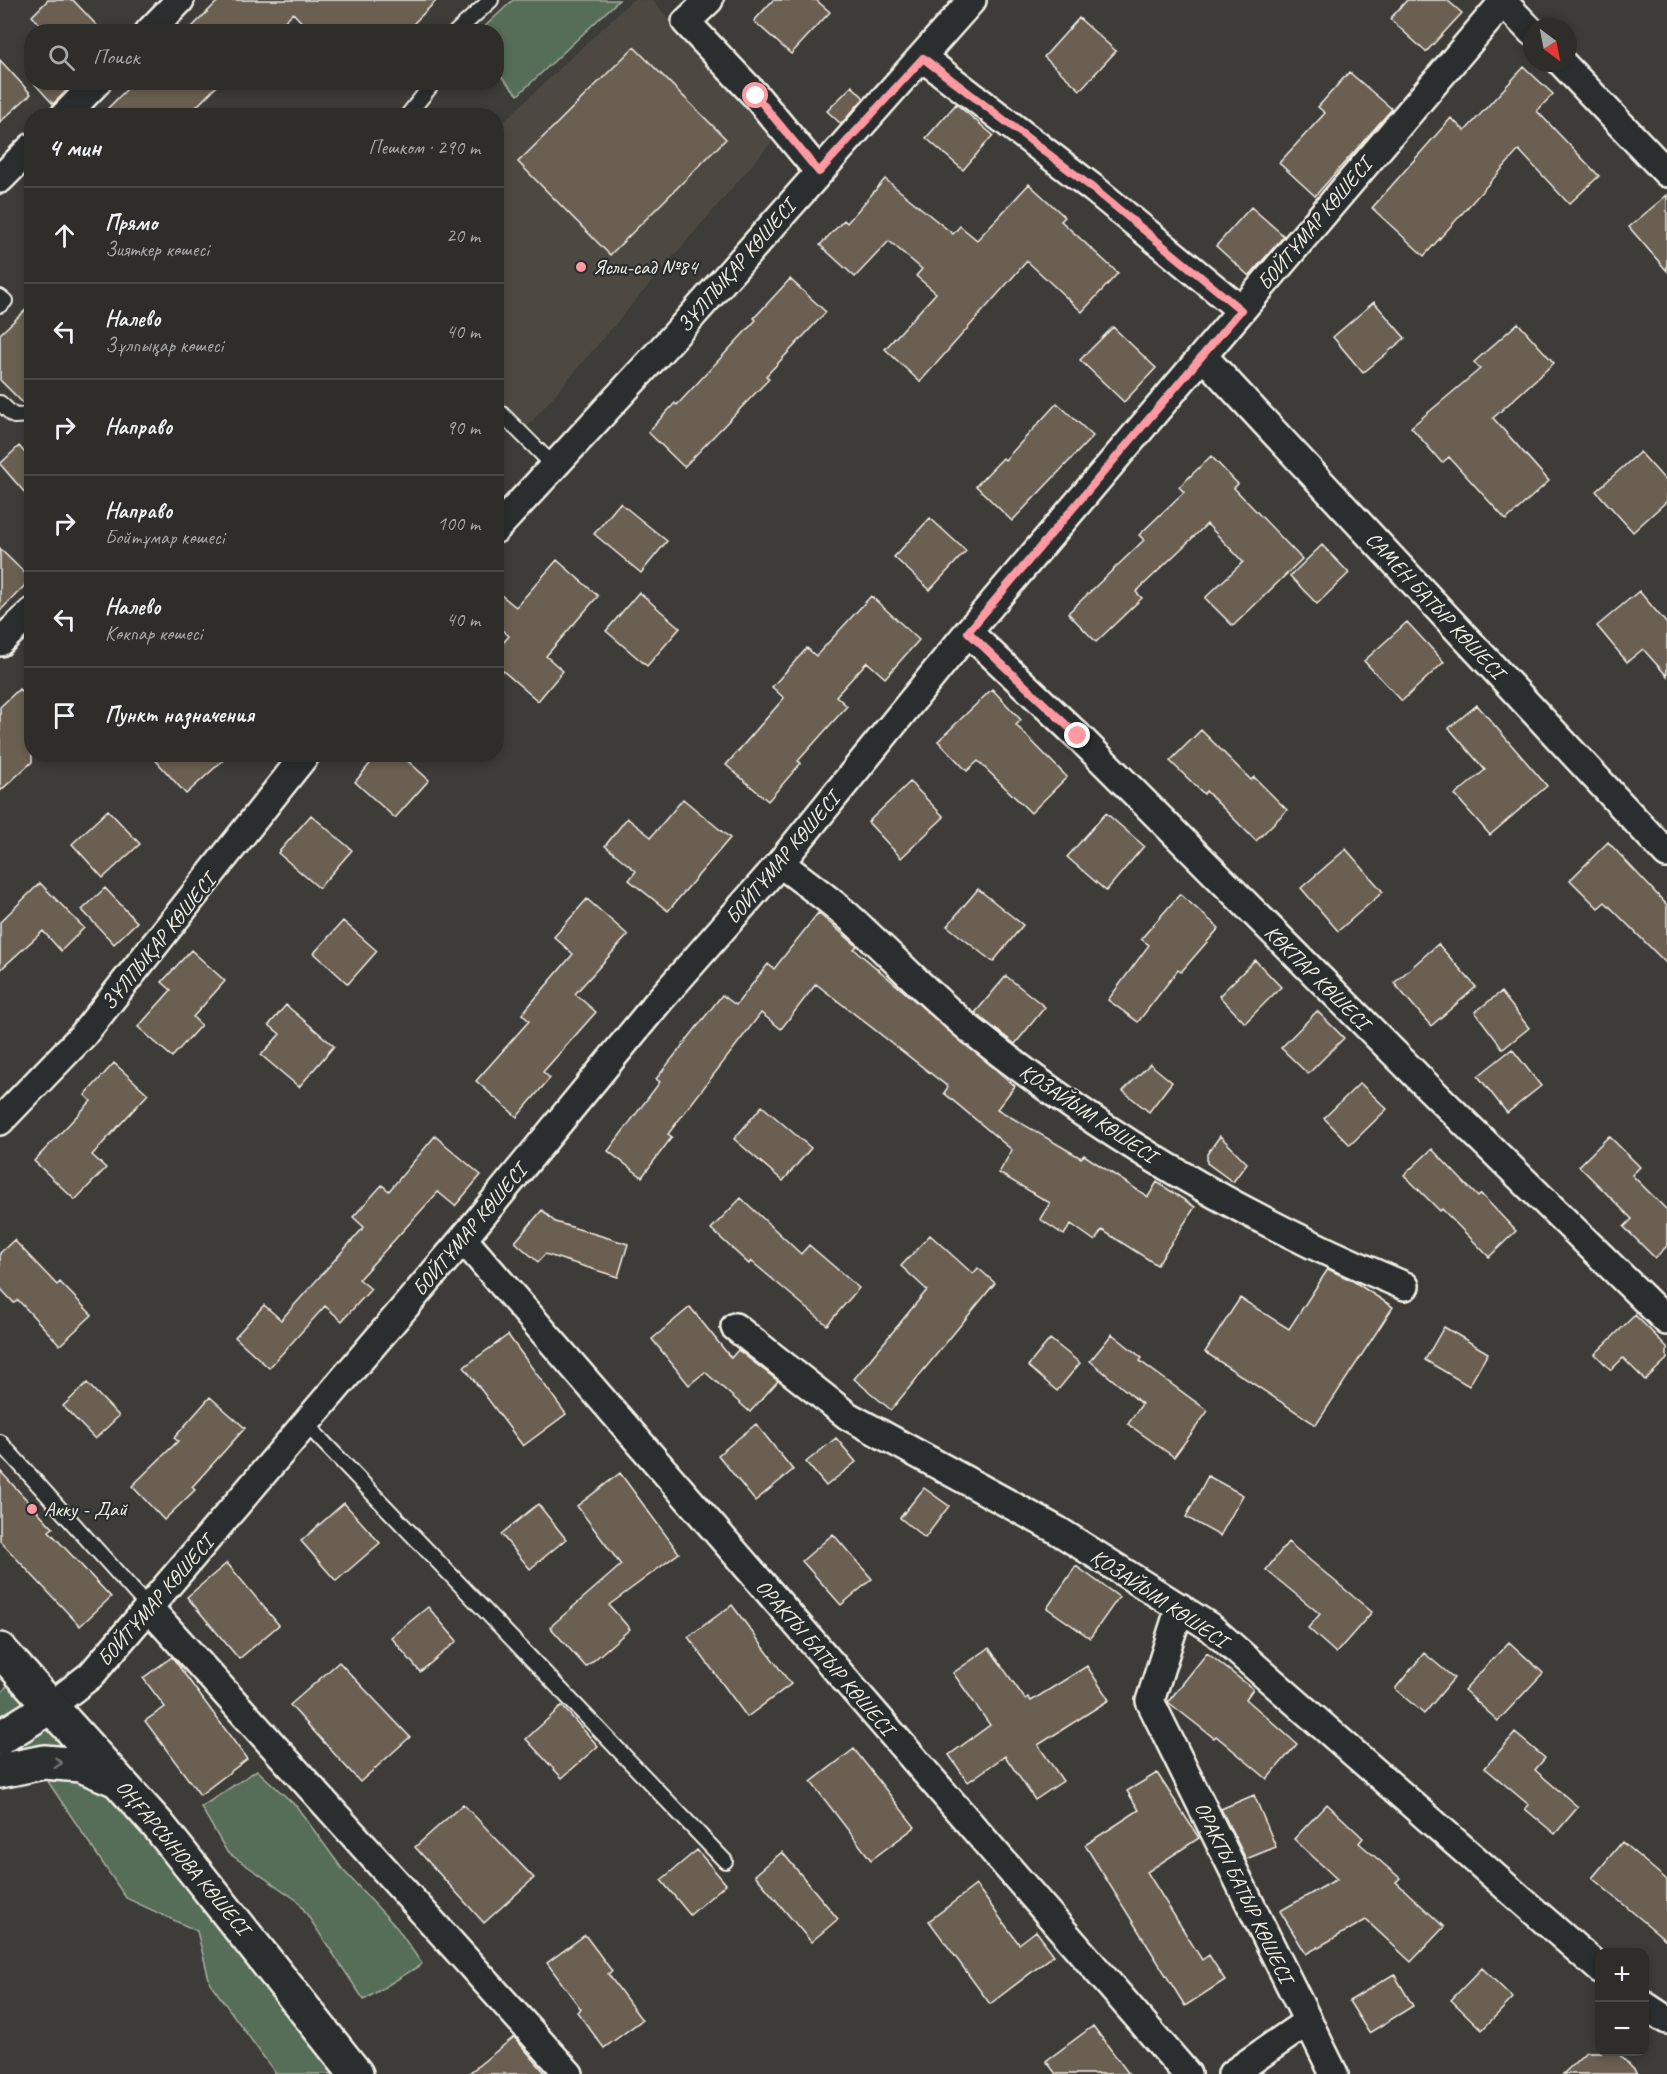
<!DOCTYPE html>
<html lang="ru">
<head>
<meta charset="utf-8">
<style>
  :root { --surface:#2e2d2a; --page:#363532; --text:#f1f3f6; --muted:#a7a8a8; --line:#494947 }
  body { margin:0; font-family:Caveat,sans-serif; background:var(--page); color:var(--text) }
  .controls { position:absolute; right:18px; bottom:18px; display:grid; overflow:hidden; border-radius:12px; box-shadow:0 3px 9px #0003 }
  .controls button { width:54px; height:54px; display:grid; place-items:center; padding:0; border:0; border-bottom:2px solid var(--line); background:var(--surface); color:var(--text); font:30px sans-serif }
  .compass { position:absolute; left:1523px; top:18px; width:54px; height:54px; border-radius:50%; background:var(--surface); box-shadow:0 3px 9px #0003; rotate:148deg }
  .stop { position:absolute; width:18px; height:18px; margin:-14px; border:4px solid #ff9aa2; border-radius:50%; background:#fff }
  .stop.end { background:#ff9aa2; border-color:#fff; box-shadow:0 2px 6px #0008 }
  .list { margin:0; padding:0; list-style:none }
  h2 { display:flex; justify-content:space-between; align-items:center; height:78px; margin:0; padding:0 24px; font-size:26px }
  h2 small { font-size:20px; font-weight:400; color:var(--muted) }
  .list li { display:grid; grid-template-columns:39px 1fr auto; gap:18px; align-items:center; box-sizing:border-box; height:96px; padding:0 24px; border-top:2px solid var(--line) }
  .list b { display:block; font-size:22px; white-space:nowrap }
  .list p { margin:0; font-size:20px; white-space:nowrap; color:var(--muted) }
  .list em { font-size:20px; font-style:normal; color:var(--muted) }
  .icon { flex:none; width:33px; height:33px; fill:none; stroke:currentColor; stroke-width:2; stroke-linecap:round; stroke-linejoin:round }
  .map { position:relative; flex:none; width:1667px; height:2074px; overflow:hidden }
  .search { position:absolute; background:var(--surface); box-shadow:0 3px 9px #0003; left:24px; top:24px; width:480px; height:66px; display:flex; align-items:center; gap:15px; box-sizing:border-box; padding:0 21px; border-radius:24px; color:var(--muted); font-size:22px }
  .panel { position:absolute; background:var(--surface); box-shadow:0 3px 9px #0003; left:24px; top:108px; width:480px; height:654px; border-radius:24px }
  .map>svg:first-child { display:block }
</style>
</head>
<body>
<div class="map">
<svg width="1667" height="2074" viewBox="0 0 1667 2074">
  <rect width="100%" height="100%" fill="#3d3c38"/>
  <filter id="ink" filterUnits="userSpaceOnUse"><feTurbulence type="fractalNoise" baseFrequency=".0167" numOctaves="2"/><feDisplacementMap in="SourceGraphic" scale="12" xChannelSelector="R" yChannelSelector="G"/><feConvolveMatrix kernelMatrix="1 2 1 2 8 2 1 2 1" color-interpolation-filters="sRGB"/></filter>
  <g filter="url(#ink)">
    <path fill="#4d4943" d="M 632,0 L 652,0 L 776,137 L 527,427 L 497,396 L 497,128 Z"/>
    <path fill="#566d59" stroke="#a5afa0" stroke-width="1.5" d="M 513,0 L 619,0 L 518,95 L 497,72 L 496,32 L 480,31 Z
      M 11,1681 L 27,1701 L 0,1720 L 0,1694 Z
      M 51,1706 L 355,2074 L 276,2074 L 210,1983 L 197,1931 L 126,1898 L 45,1777 L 0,1771 L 0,1742 Z
      M 257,1770 L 297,1807 L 343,1870 L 397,1928 L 422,1964 L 364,2000 L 298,1901 L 227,1852 L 201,1807 Z"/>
    <path fill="#6a5f51" stroke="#f4f1e8" stroke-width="1.5" d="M 48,0 L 73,0 L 103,32 L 47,32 L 32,16 Z
      M 219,0 L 437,0 L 405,32 L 311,32 L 293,13 L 273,32 L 187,32 Z
      M 773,0 L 816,0 L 830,12 L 791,54 L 754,21 Z
      M 1407,0 L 1447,0 L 1462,13 L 1426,52 L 1390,19 Z
      M 1079,18 L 1116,51 L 1080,90 L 1044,57 Z
      M 634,47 L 726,139 L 610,255 L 518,162 Z
      M 0,60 L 31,94 L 0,122 Z
      M 1524,67 L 1553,94 L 1537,111 L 1599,176 L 1569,204 L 1519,150 L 1424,256 L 1372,208 L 1451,118 L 1465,131 Z
      M 1349,72 L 1392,109 L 1315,196 L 1279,163 L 1325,113 L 1318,107 Z
      M 33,82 L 75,82 L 53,104 Z
      M 134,82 L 221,82 L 187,116 L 100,116 Z
      M 852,86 L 864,98 L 841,124 L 827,111 Z
      M 956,104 L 993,135 L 963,170 L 926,138 Z
      M 885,179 L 953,234 L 960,226 L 977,240 L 1029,184 L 1065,217 L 1061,221 L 1118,273 L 1082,312 L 1027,261 L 920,382 L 885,349 L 936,293 L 916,276 L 922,269 L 889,241 L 855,277 L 820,245 L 844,220 L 847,223 Z
      M 1667,195 L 1667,271 L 1629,227 Z
      M 1251,207 L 1284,236 L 1249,276 L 1216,246 Z
      M 790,279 L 826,312 L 766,376 L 769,379 L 684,467 L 648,432 L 675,403 L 677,405 L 756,320 L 754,318 Z
      M 1374,302 L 1405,338 L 1363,373 L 1333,337 Z
      M 32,304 L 32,406 L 26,406 L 0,380 L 0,334 Z
      M 1518,323 L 1554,363 L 1493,418 L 1549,481 L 1506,520 L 1449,457 L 1442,463 L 1411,427 L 1480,369 L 1474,362 Z
      M 1113,327 L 1156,368 L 1124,402 L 1080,360 Z
      M 1057,403 L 1093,436 L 1012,521 L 976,486 L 1003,458 L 1005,460 Z
      M 19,446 L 32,461 L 32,501 L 0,464 Z
      M 1640,452 L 1667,482 L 1667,501 L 1633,532 L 1596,491 Z
      M 1211,456 L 1238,484 L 1234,488 L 1302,559 L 1233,626 L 1205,598 L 1243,562 L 1207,524 L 1136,592 L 1142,598 L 1096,642 L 1068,613 L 1144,540 L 1139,535 L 1184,492 L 1179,487 Z
      M 620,503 L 667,541 L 641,573 L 594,534 Z
      M 930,518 L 966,551 L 930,590 L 894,557 Z
      M 1322,545 L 1349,573 L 1317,604 L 1290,576 Z
      M 0,549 L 31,579 L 0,611 Z
      M 557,560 L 598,596 L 546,656 L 563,671 L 538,701 L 496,665 L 496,651 L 509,636 L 496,625 L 496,591 L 516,607 Z
      M 1639,591 L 1667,624 L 1667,676 L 1643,649 L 1627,662 L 1597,626 Z
      M 639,592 L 680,628 L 647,666 L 606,631 Z
      M 871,596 L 919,640 L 885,678 L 867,662 L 836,696 L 847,706 L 798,761 L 801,763 L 768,801 L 726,765 L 784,698 L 772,687 L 807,648 L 816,656 Z
      M 1407,622 L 1444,662 L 1402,701 L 1364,661 Z
      M 19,689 L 32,702 L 32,762 L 0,791 L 0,707 Z
      M 992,689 L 1021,720 L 1016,725 L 1067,777 L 1031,813 L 978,761 L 967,771 L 938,741 Z
      M 1477,705 L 1547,786 L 1490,835 L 1455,795 L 1485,770 L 1449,728 Z
      M 1201,730 L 1251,780 L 1254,777 L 1287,810 L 1256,841 L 1206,791 L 1204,794 L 1170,761 Z
      M 150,754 L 230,754 L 186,794 Z
      M 378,754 L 400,754 L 429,780 L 395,818 L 355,782 Z
      M 910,782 L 944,817 L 901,858 L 868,822 Z
      M 683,799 L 730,838 L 668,911 L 629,880 L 636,871 L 605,846 L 627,818 L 651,837 Z
      M 108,810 L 140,844 L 103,878 L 72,844 Z
      M 1106,813 L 1144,846 L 1106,891 L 1067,857 Z
      M 311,815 L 352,850 L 319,888 L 278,853 Z
      M 1608,842 L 1667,905 L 1667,964 L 1605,902 L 1598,908 L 1570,880 Z
      M 1346,849 L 1383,892 L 1338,931 L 1301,888 Z
      M 40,883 L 84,928 L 61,951 L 43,931 L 0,970 L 0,922 Z
      M 105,888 L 137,922 L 114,944 L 82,910 Z
      M 978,889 L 1023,925 L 993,962 L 947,926 Z
      M 1180,894 L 1219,928 L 1181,972 L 1178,970 L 1138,1022 L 1108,1000 L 1149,945 L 1141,939 Z
      M 587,899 L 628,935 L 575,994 L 596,1012 L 543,1072 L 550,1078 L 517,1117 L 476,1081 L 529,1021 L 522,1014 L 573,954 L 554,937 Z
      M 818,913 L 857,946 L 854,949 L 1015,1086 L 997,1109 L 1081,1158 L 1084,1155 L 1148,1197 L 1157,1182 L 1195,1207 L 1157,1265 L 1102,1230 L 1095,1241 L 1071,1224 L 1064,1235 L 1040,1219 L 1050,1203 L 999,1173 L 1012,1150 L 944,1093 L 948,1087 L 816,984 L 781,1029 L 761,1013 L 668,1134 L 672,1137 L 642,1177 L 608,1151 L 660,1082 L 656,1079 L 722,995 L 736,1005 L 768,964 L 774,969 Z
      M 343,921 L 377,951 L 348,984 L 314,953 Z
      M 1438,944 L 1476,987 L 1431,1026 L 1394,983 Z
      M 191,950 L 225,981 L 193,1017 L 201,1025 L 172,1057 L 138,1027 L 171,990 L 162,982 Z
      M 1255,960 L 1281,987 L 1245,1023 L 1219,996 Z
      M 1006,976 L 1045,1007 L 1015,1044 L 975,1013 Z
      M 1501,992 L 1529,1028 L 1503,1049 L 1475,1012 Z
      M 286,1005 L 334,1046 L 299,1087 L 261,1055 L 280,1034 L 269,1025 Z
      M 1317,1011 L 1344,1038 L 1308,1074 L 1281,1048 Z
      M 1512,1049 L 1541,1086 L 1507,1113 L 1478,1076 Z
      M 114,1063 L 148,1094 L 92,1155 L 106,1168 L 75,1200 L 34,1161 L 91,1101 L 85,1095 Z
      M 1150,1064 L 1172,1082 L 1149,1112 L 1123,1091 Z
      M 1360,1083 L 1387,1109 L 1350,1145 L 1324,1118 Z
      M 762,1106 L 811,1148 L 783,1181 L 734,1139 Z
      M 435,1136 L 481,1175 L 455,1206 L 438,1192 L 359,1279 L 371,1289 L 342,1321 L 325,1306 L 269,1368 L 235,1337 L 264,1305 L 281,1320 L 364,1227 L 353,1217 L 382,1185 L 389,1191 Z
      M 1220,1136 L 1247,1163 L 1233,1182 L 1207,1163 L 1207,1154 Z
      M 1609,1136 L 1640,1167 L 1632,1175 L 1667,1210 L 1667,1246 L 1655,1258 L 1624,1227 L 1632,1219 L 1579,1166 Z
      M 1432,1149 L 1478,1197 L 1481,1194 L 1516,1231 L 1489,1257 L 1442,1209 L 1440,1211 L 1404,1175 Z
      M 741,1198 L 801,1254 L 809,1245 L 859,1288 L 827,1325 L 751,1261 L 749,1264 L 711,1229 Z
      M 542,1210 L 555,1222 L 628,1244 L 618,1277 L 545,1254 L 538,1262 L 515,1242 Z
      M 930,1235 L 973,1274 L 978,1268 L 995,1283 L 891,1410 L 854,1379 L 927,1290 L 901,1266 Z
      M 14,1240 L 57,1285 L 60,1282 L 92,1315 L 60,1345 L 18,1300 L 14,1303 L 0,1288 L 0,1253 Z
      M 1328,1269 L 1353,1281 L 1393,1307 L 1316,1425 L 1205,1352 L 1240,1298 L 1289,1329 Z
      M 690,1307 L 731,1358 L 738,1350 L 778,1381 L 750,1412 L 705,1372 L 689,1385 L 652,1339 Z
      M 1635,1315 L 1667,1347 L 1667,1359 L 1645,1380 L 1623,1358 L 1611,1370 L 1595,1354 Z
      M 1444,1327 L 1488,1353 L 1469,1386 L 1425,1360 Z
      M 1112,1334 L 1142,1358 L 1140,1361 L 1208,1411 L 1174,1457 L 1128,1424 L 1142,1404 L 1090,1361 Z
      M 508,1335 L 566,1414 L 523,1446 L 464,1367 Z
      M 1050,1339 L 1080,1363 L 1057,1391 L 1028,1366 Z
      M 87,1383 L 119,1416 L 95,1439 L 63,1406 Z
      M 210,1397 L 245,1428 L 192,1487 L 195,1490 L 164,1520 L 132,1486 L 178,1441 L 174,1438 Z
      M 756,1424 L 793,1470 L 755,1501 L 718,1455 Z
      M 836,1438 L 856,1462 L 826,1486 L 806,1462 Z
      M 0,1471 L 53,1528 L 49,1531 L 111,1597 L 80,1626 L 0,1541 Z
      M 620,1473 L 679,1553 L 609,1605 L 630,1629 L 586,1667 L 550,1627 L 621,1565 L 577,1506 Z
      M 1208,1476 L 1243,1495 L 1220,1536 L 1186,1517 Z
      M 924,1488 L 949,1506 L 925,1538 L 900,1518 Z
      M 344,1503 L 380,1543 L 336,1581 L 301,1541 Z
      M 538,1504 L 566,1539 L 530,1569 L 501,1534 Z
      M 833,1534 L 872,1579 L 841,1605 L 802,1561 Z
      M 1288,1542 L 1372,1612 L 1336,1653 L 1308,1628 L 1320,1614 L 1266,1570 Z
      M 227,1563 L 279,1625 L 239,1659 L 187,1597 Z
      M 1076,1566 L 1119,1597 L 1090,1638 L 1047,1608 Z
      M 732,1605 L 791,1684 L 747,1717 L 688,1637 Z
      M 428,1607 L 457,1641 L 420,1672 L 391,1637 Z
      M 1509,1642 L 1543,1673 L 1498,1721 L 1464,1690 Z
      M 989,1648 L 1025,1699 L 1028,1697 L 1031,1701 L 1087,1666 L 1109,1700 L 1038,1745 L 1063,1781 L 1035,1800 L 1005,1756 L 968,1782 L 949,1755 L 990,1725 L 953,1673 Z
      M 1207,1653 L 1253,1689 L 1246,1699 L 1297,1744 L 1267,1779 L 1216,1736 L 1214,1738 L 1168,1702 Z
      M 1424,1653 L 1454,1678 L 1424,1714 L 1395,1689 Z
      M 172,1657 L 247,1759 L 200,1795 L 145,1721 L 165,1707 L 143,1678 Z
      M 339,1662 L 410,1737 L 360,1782 L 290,1705 Z
      M 562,1706 L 598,1746 L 562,1778 L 526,1739 Z
      M 1515,1733 L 1545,1758 L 1535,1770 L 1578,1807 L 1555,1834 L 1525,1809 L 1529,1805 L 1485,1768 Z
      M 854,1749 L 915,1827 L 871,1860 L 811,1782 Z
      M 1157,1773 L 1199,1838 L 1147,1872 L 1202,1960 L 1209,1955 L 1225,1980 L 1185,2006 L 1085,1845 L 1139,1810 L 1127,1791 Z
      M 1254,1795 L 1276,1847 L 1246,1859 L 1221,1809 Z
      M 463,1804 L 534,1878 L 484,1923 L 415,1847 Z
      M 1327,1804 L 1363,1838 L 1359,1843 L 1400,1878 L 1396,1882 L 1444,1927 L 1411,1962 L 1366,1920 L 1306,1954 L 1280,1911 L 1337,1879 L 1294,1839 Z
      M 1622,1842 L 1667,1880 L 1667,1941 L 1592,1878 Z
      M 697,1850 L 726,1884 L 690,1915 L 661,1880 Z
      M 782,1852 L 838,1919 L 811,1942 L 755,1875 Z
      M 976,1885 L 1019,1944 L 1036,1931 L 1054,1955 L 990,2004 L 929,1921 Z
      M 585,1935 L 612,1971 L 608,1974 L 642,2020 L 604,2048 L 577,2012 L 581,2009 L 547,1963 Z
      M 1482,1968 L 1513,1998 L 1482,2030 L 1451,2000 Z
      M 1394,1974 L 1413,2006 L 1369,2033 L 1349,2001 Z
      M 1093,2026 L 1129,2074 L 1056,2074 L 1046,2061 Z
      M 514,2037 L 546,2074 L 468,2074 Z
      M 1586,2052 L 1617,2052 L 1638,2074 L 1563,2074 Z"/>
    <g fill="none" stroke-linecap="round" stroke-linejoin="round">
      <defs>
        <path id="lane" d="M 456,32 L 491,0
          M 407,116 L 434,82
          M 0,297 L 5,301 L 0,305
          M 0,403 L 14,416 L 32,415
          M 496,408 L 554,466
          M 306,1424 L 725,1861
          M 0,1442 L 149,1608"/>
        <path id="street" d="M 709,0 L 686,22 L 756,96 L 819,172
          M 1503,2 L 1532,32
          M 149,32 L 180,0
          M 923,58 L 1094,189 L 1241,310
          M 1562,63 L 1667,173
          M 64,116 L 97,82
          M 0,179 L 32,147
          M 1203,356 L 1667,854
          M 496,529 L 676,334 L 972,0
          M 968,632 L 1078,736 L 1430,1089 L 1667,1321
          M 0,642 L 32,612
          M 780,863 C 802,880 826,897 848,916 C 889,953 928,995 971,1030 C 1103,1136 1248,1221 1405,1286
          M 0,1121 L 83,1035 L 306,754
          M 463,1239 L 1187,2074
          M 735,1327 L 848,1416 L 1057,1530 L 1210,1627 L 1600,1969
          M 1180,1607 L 1150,1701 L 1334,2074
          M 149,1608 L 569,2074
          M 51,1706 L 91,1675 L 463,1239 L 658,1002 L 780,863 L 968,632 L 1505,0
          M 1644,2005 L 1667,2020
          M 1232,2074 L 1307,2022"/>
        <path id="secondary" d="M 0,1650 L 158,1825 L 356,2074
          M 0,1738 L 51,1706
          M 0,1771 L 44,1762 L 81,1765 L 117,1780"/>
      </defs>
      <use href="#lane" stroke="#f4f1e8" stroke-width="18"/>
      <use href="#street" stroke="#f4f1e8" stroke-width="32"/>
      <use href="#secondary" stroke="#f4f1e8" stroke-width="38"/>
      <use href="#lane" stroke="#2a2d2e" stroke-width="14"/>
      <use href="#street" stroke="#2a2d2e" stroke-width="27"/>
      <use href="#secondary" stroke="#2a2d2e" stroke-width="33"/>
    </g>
    <defs><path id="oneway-chevron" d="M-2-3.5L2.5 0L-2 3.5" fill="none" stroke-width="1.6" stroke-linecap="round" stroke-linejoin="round" transform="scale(1.5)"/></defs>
    <use stroke="#71726f" href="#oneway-chevron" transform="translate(58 1763) rotate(4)"/>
  </g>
  <g fill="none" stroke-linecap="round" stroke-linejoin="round" filter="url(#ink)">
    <path stroke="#ff9aa2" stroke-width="8" d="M 756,96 L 819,172 L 923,58 L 1094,189 L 1241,310 L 968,632 L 1078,736"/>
  </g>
  <g fill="#ff9aa2" stroke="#2a2d2e" stroke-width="2">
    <circle cx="581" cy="267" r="6"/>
    <circle cx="32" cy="1509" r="6"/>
  </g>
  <g text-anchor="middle" stroke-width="4.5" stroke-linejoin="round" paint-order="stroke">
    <g font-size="21" fill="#f4f1e8" stroke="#2a2d2e">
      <text transform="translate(1314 224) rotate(-50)" y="7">БОЙТҰМАР КӨШЕСІ</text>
      <text transform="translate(736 266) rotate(-49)" y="7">ЗҰЛПЫҚАР КӨШЕСІ</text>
      <text transform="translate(1435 605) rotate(47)" y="7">САМЕН БАТЫР КӨШЕСІ</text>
      <text transform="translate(782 858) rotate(-50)" y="7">БОЙТҰМАР КӨШЕСІ</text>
      <text transform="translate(158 942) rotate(-51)" y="7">ЗҰЛПЫҚАР КӨШЕСІ</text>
      <text transform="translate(1317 977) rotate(45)" y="7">КӨКПАР КӨШЕСІ</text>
      <text transform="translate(1088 1113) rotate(34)" y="7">ҚОЗАЙЫМ КӨШЕСІ</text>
      <text transform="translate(469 1230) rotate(-50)" y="7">БОЙТҰМАР КӨШЕСІ</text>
      <text transform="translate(1159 1598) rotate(34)" y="7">ҚОЗАЙЫМ КӨШЕСІ</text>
      <text transform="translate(155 1601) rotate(-49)" y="7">БОЙТҰМАР КӨШЕСІ</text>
      <text transform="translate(825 1657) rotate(49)" y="7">ОРАКТЫ БАТЫР КӨШЕСІ</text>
      <text transform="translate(183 1857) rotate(50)" y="7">ОҢҒАРСЫНОВА КӨШЕСІ</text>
      <text transform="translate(1244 1892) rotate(64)" y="7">ОРАКТЫ БАТЫР КӨШЕСІ</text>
    </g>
    <g font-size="21" fill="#f4f1e8" stroke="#2a2d2e" text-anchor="start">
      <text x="593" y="274">Ясли-сад №84</text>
      <text x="44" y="1516">Акку - Дай</text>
    </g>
  </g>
</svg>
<div class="controls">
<button>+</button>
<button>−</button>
</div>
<svg class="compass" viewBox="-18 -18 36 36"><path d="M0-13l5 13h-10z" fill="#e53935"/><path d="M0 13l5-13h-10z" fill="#a7a8a8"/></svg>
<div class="stop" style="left:756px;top:96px"></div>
<div class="stop end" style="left:1078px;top:736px"></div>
<div class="search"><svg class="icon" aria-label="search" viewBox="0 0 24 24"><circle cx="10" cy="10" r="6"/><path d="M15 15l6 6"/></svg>Поиск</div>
<section class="panel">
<h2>4 мин<small>Пешком · 290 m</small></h2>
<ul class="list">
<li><svg class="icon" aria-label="ahead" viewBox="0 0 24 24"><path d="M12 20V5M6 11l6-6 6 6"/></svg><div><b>Прямо</b><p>Зияткер көшесі</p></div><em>20 m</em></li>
<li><svg class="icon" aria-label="left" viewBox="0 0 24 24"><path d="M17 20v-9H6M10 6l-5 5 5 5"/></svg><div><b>Налево</b><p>Зұлпықар көшесі</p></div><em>40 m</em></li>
<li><svg class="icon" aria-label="right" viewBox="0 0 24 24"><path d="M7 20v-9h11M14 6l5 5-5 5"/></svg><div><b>Направо</b></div><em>90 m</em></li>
<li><svg class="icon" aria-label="right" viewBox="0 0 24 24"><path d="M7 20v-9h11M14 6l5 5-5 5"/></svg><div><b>Направо</b><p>Бойтұмар көшесі</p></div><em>100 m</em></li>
<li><svg class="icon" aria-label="left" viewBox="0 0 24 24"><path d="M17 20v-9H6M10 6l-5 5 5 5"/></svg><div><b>Налево</b><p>Көкпар көшесі</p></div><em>40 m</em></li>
<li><svg class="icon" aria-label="arrive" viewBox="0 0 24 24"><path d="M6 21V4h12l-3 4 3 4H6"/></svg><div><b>Пункт назначения</b></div></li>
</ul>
</section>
</div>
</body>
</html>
